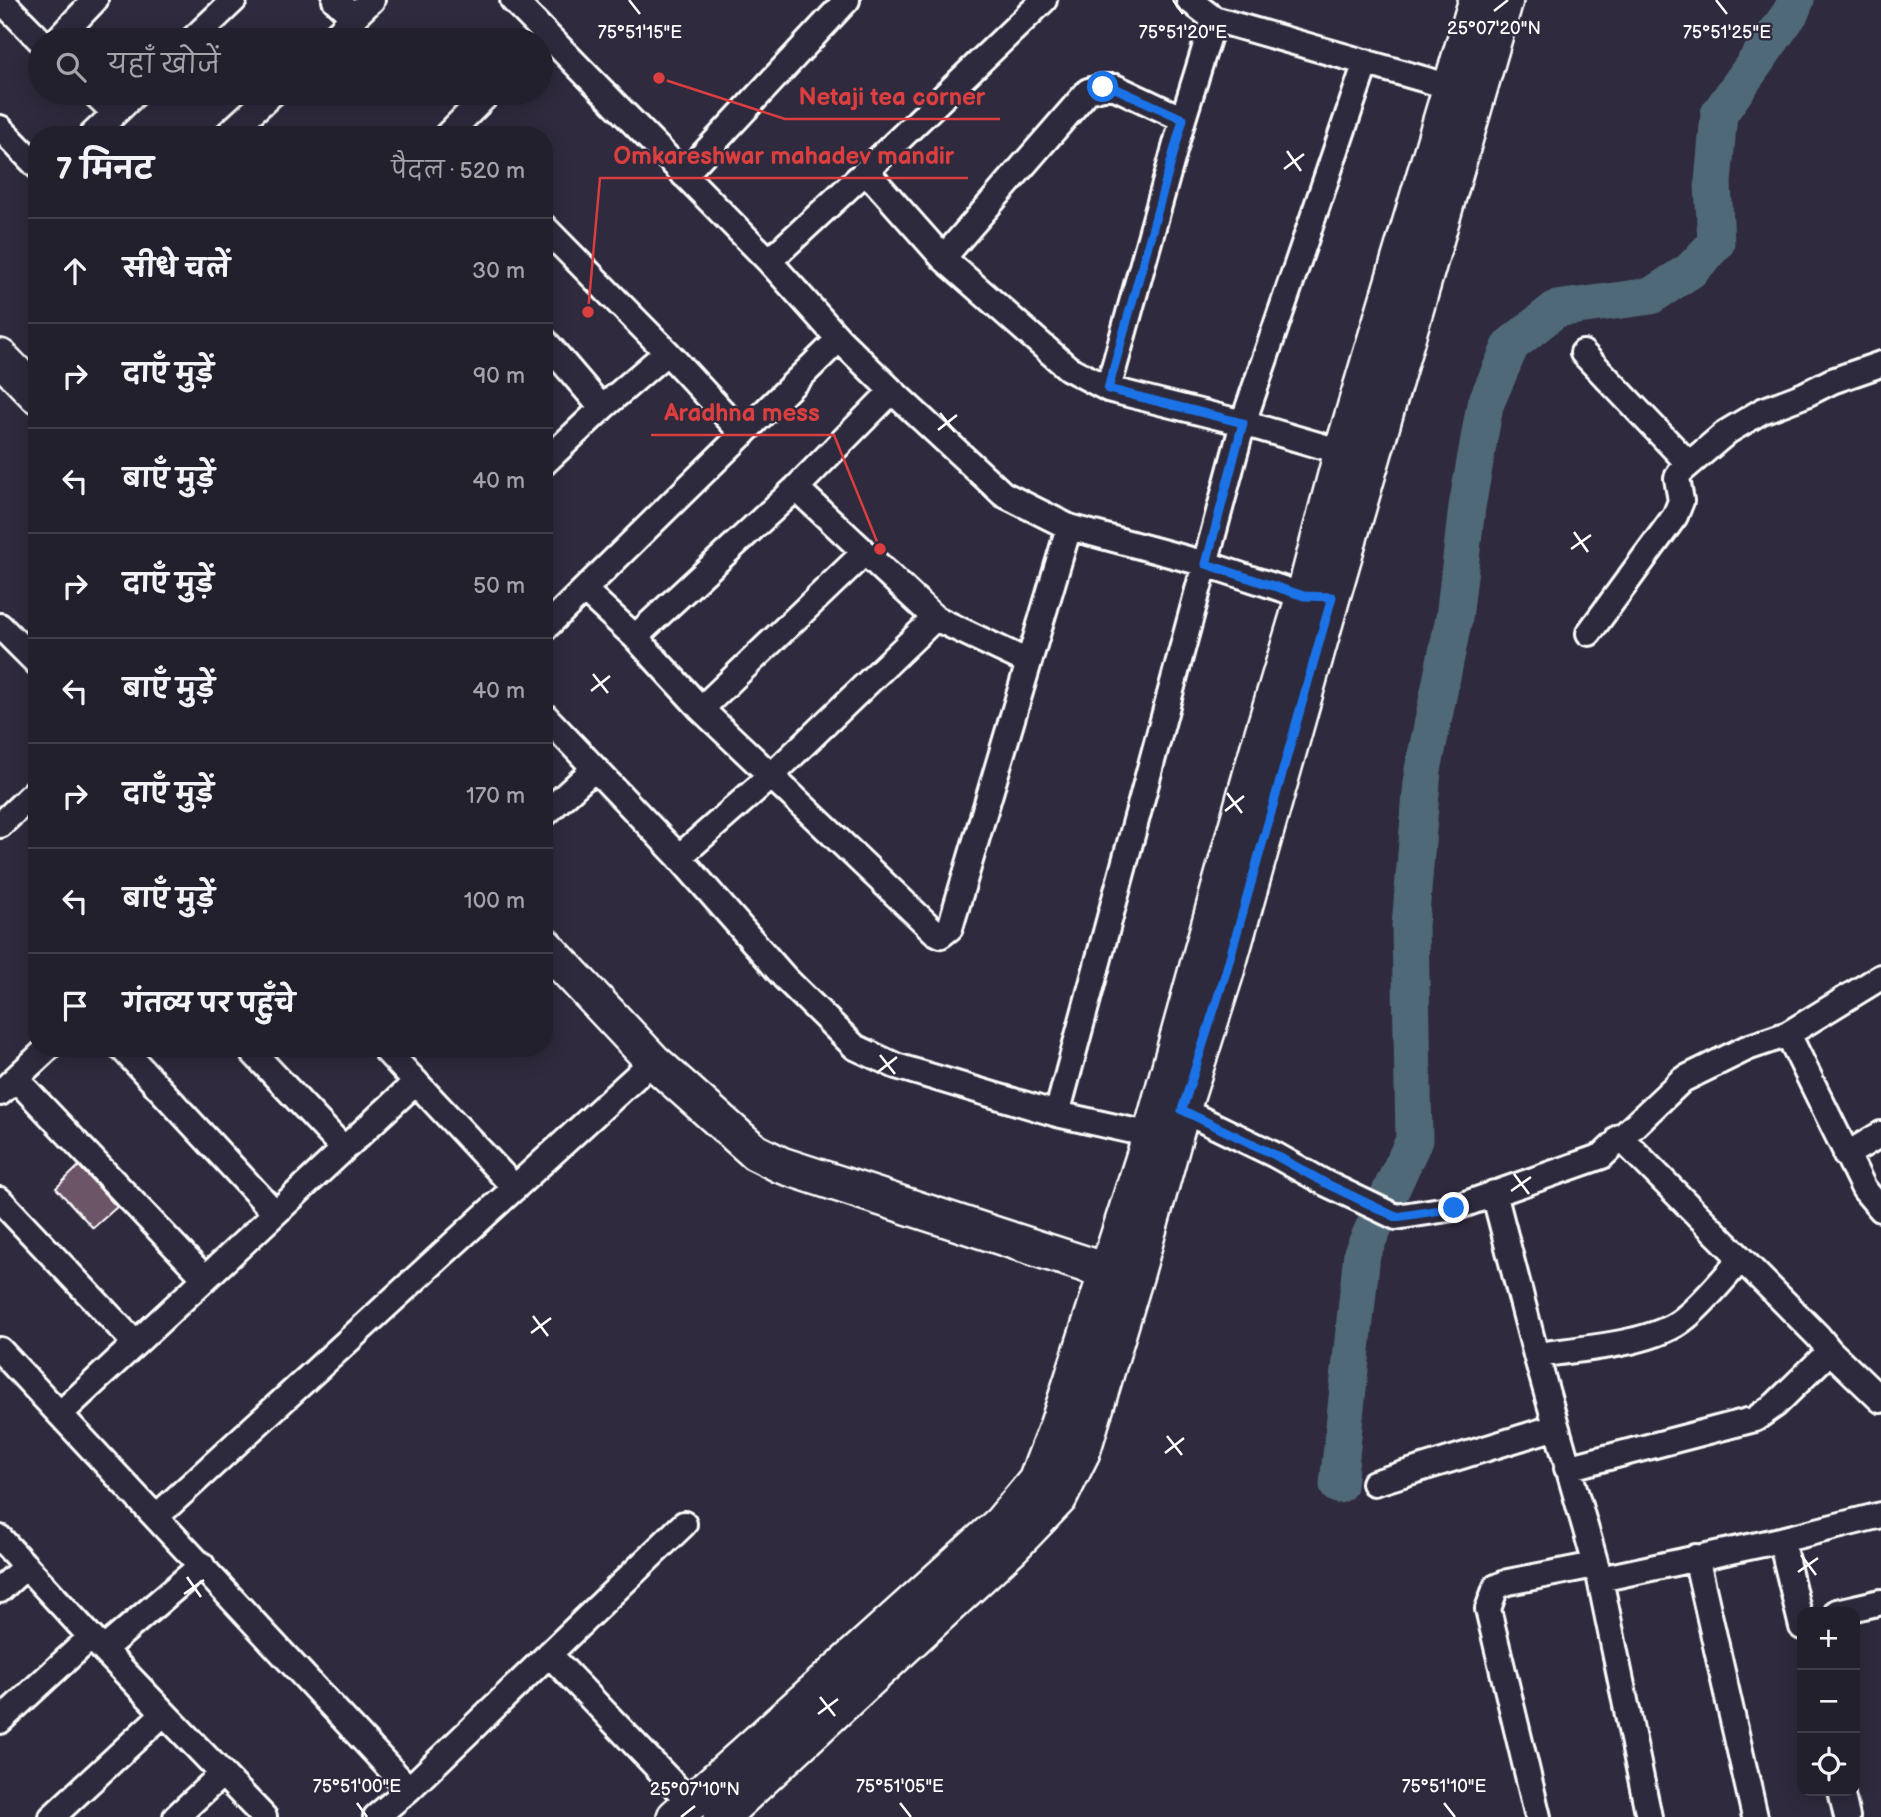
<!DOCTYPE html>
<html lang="hi">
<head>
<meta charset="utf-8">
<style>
  :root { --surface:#23202e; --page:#2f2d3a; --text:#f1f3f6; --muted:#a3a3aa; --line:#403e4a }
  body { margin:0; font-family:"Balsamiq Sans","Playpen Sans Deva",sans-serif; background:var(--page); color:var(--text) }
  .controls { position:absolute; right:21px; bottom:21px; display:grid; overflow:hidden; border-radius:14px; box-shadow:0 4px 18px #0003 }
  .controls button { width:63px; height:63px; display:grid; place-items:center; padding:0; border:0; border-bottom:2px solid var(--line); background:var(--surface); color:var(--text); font:35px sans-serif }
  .stop { position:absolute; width:21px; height:21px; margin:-16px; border:5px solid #1a73e8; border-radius:50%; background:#fff }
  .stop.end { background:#1a73e8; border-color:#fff; box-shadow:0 2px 7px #0008 }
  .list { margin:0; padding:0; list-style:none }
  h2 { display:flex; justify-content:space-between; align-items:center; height:91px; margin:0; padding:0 28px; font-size:30px }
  h2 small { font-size:23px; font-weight:400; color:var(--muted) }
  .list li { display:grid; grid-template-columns:46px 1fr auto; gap:21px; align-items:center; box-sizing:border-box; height:105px; padding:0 28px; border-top:2px solid var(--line) }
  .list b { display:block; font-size:26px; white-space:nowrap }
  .list em { font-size:23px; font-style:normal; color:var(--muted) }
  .icon { flex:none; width:38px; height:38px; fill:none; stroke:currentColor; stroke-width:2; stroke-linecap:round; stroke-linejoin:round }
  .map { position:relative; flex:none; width:1881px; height:1817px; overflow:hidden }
  .search { position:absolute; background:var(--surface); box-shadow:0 4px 18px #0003; left:28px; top:28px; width:525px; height:77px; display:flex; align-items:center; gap:18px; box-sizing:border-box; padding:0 24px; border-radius:38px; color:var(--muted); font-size:26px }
  .panel { position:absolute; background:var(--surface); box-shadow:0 4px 18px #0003; left:28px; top:126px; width:525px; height:931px; border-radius:28px }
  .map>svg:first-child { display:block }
</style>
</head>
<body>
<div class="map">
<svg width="1881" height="1817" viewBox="0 0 1881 1817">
  <rect width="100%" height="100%" fill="#2f2a3d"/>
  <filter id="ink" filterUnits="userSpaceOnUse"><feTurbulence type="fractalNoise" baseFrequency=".0143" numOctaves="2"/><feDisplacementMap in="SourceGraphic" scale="14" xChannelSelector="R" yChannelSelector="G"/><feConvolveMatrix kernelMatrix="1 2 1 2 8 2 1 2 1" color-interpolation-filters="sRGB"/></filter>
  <g filter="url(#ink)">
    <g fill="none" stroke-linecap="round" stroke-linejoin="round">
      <path stroke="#506978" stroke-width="37" d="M 1338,1485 L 1362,1253 L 1414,1140 L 1410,926 L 1423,770 L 1454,618 L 1467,507 L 1485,405 L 1511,345 L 1556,309 L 1651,296 L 1691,270 L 1716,243 L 1713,183 L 1719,114 L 1791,12 L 1796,0"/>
    </g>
    <path fill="#6d5568" stroke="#fff" stroke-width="2" d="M 79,1166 L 117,1207 L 93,1228 L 56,1188 Z"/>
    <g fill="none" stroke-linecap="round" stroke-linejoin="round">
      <defs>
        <path id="street" d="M 1,0 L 40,40
          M 335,0 L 354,18
          M 513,0 L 769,261 L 839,339 L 892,391 L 1003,494 L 1069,527 L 1206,564 L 1304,596 L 1317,596
          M 1189,0 L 1214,19 L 1451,87
          M 57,40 L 95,0
          M 192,40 L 234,0
          M 330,40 L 372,0
          M 94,93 L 115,113
          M 0,128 L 37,166
          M 92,135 L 136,93
          M 227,135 L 273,93
          M 447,135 L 489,93
          M 866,171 L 943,258 L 1068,368 L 1108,389 L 1243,423 L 1342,452
          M 684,175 L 847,0
          M 544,227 L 667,352 L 743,434
          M 943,258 L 1088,91 L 1103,87 L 1115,87 L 1183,119
          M 769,261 L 866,171 L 1044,0
          M 544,340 L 602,408
          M 1583,353 L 1689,464
          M 1108,389 L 1183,119 L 1214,19
          M 544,463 L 602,408 L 667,352
          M 796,488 L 935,618 L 1028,662
          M 584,590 L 635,637 L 701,709 L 935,932 L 941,935 L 950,928 L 1069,527
          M 0,626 L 37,663
          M 544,629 L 839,339
          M 1589,633 L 1675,516 L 1681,501 L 1677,478 L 1680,472 L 1727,432 L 1762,411 L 1804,395 L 1832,381 L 1881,364
          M 635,637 L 796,488 L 892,391
          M 701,709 L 864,553
          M 544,715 L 679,857 L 785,978 L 855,1047 L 896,1066 L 1057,1114 L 1151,1135
          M 544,815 L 594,769
          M 0,825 L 37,790
          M 679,857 L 772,775 L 935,618
          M 1788,1034 L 1864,1189 L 1881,1209
          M 122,1048 L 275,1213
          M 249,1048 L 344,1149
          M 384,1048 L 515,1188
          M 16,1079 L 205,1278
          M 0,1093 L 48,1048
          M 1182,1110 L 1275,1155 L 1325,1183 L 1396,1217 L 1454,1208 L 1602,1156 L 1682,1080 L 1747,1048 L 1788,1034 L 1881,977
          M 1057,1114 L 1243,423 L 1366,62
          M 1620,1137 L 1818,1336 L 1830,1351 L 1881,1400
          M 1846,1155 L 1881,1134
          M 1494,1193 L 1536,1355 L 1600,1579 L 1649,1817
          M 0,1200 L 135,1343
          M 0,1350 L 409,1789
          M 1536,1355 C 1577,1349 1654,1345 1685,1318 C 1706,1301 1723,1279 1741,1259
          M 60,1414 L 416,1082
          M 1567,1468 L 1755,1419 L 1775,1405 L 1830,1351
          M 1374,1483 L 1556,1427
          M 156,1517 L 653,1061
          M 0,1538 L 91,1637 L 264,1817
          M 1781,1540 L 1802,1627
          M 1696,1557 L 1755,1817
          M 1600,1579 L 1781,1540 L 1881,1515
          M 0,1590 L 26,1566
          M 1837,1612 L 1881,1602
          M 104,1649 L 202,1565
          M 549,1654 L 691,1803
          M 0,1721 L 91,1637
          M 1841,1791 L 1847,1817
          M 52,1817 L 164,1713
          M 176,1817 L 222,1774
          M 376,1817 L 409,1789 L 684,1524
          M 1538,1817 L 1488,1609 L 1496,1587 L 1508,1582 L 1595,1565"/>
        <path id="secondary" d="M 0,357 L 37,395
          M 544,945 L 653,1061 L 755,1152 L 781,1165 L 1106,1271 L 1129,1273
          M 675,1817 L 1001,1523 L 1036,1481 L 1058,1424 L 1151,1135 L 1259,746 L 1304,596 L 1342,452 L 1477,0
          M 721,1817 L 1013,1546 L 1059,1498 L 1082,1452 L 1136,1274 L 1182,1110 L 1225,975 L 1332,597 L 1505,0"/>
      </defs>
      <use href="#street" stroke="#fff" stroke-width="30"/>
      <use href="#secondary" stroke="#fff" stroke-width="40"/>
      <use href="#street" stroke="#2f2a3d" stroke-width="24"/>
      <use href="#secondary" stroke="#2f2a3d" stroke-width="35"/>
    </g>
  </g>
  <g fill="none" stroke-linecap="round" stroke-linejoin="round" filter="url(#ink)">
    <path stroke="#1a73e8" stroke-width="9" d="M 1103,87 L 1115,88 L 1183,119 L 1108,389 L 1243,423 L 1206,564 L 1304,596 L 1332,597 L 1225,975 L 1182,1110 L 1275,1155 L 1325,1183 L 1396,1217 L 1454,1208"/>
  </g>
  <path fill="none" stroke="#fff" stroke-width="2.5" d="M 629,0 L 640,14M 1173,0 L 1183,14M 1716,0 L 1727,14M 1494,11 L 1508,0M 1287,151 L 1301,171M 1284,169 L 1304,154M 940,413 L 955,432M 938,430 L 957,415M 1574,532 L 1588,552M 1571,549 L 1591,535M 593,674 L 608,693M 591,691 L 610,676M 1227,793 L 1242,813M 1225,811 L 1244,796M 880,1055 L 895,1074M 878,1072 L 897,1057M 1514,1174 L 1529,1194M 1511,1191 L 1531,1177M 533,1316 L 548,1336M 531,1333 L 551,1318M 1167,1436 L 1182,1455M 1165,1453 L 1184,1438M 1801,1555 L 1816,1575M 1798,1572 L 1818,1558M 187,1577 L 201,1597M 184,1594 L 204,1580M 820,1697 L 835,1716M 818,1714 L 838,1699M 357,1803 L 367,1817M 900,1803 L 911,1817M 1444,1803 L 1455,1817M 681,1817 L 695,1806"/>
  <g font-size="18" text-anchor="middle" fill="#fff" stroke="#2f2a3d" stroke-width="5" stroke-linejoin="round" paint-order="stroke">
    <text x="1494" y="34">25°07'20"N</text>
    <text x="640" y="38">75°51'15"E</text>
    <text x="1183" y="38">75°51'20"E</text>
    <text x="1727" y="38">75°51'25"E</text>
    <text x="357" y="1792">75°51'00"E</text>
    <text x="900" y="1792">75°51'05"E</text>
    <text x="1444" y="1792">75°51'10"E</text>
    <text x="695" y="1795">25°07'10"N</text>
  </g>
  <path fill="none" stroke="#da3e3e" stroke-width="2.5" d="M659 78L785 119H1000M588 312L600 178H968M880 549L834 435H651"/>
  <g fill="#da3e3e" stroke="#2f2a3d" stroke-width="2.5">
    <circle cx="659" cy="78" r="7"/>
    <circle cx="588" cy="312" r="7"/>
    <circle cx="880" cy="549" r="7"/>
  </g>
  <g font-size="24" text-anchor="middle" font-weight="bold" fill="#da3e3e" stroke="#2f2a3d" stroke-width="5" stroke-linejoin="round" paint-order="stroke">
    <text x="892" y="105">Netaji tea corner</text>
    <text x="784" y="164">Omkareshwar mahadev mandir</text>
    <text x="742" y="421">Aradhna mess</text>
  </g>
</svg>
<div class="controls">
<button>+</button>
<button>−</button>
<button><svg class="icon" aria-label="locate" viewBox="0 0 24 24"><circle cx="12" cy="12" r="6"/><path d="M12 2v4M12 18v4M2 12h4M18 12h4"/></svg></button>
</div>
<div class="stop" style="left:1103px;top:87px"></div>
<div class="stop end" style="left:1454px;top:1208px"></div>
<div class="search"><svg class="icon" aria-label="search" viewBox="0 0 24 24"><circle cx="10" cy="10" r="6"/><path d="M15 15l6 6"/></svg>यहाँ खोजें</div>
<section class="panel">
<h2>7 मिनट<small>पैदल · 520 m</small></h2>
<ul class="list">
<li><svg class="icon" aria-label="ahead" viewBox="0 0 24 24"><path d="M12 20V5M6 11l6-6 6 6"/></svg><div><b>सीधे चलें</b></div><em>30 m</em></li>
<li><svg class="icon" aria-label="right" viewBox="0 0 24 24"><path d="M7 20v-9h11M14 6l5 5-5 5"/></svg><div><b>दाएँ मुड़ें</b></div><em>90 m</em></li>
<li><svg class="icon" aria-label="left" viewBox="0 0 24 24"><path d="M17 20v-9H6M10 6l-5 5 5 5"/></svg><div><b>बाएँ मुड़ें</b></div><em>40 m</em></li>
<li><svg class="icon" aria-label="right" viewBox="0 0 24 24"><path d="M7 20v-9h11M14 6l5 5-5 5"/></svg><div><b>दाएँ मुड़ें</b></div><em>50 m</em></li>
<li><svg class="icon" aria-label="left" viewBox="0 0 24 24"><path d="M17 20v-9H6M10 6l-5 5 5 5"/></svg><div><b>बाएँ मुड़ें</b></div><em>40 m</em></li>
<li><svg class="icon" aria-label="right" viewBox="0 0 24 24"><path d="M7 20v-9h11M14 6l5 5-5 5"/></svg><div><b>दाएँ मुड़ें</b></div><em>170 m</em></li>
<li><svg class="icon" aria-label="left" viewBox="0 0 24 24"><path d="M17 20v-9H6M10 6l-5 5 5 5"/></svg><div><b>बाएँ मुड़ें</b></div><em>100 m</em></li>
<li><svg class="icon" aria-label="arrive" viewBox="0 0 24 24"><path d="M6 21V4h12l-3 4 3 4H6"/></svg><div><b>गंतव्य पर पहुँचे</b></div></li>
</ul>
</section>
</div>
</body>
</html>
